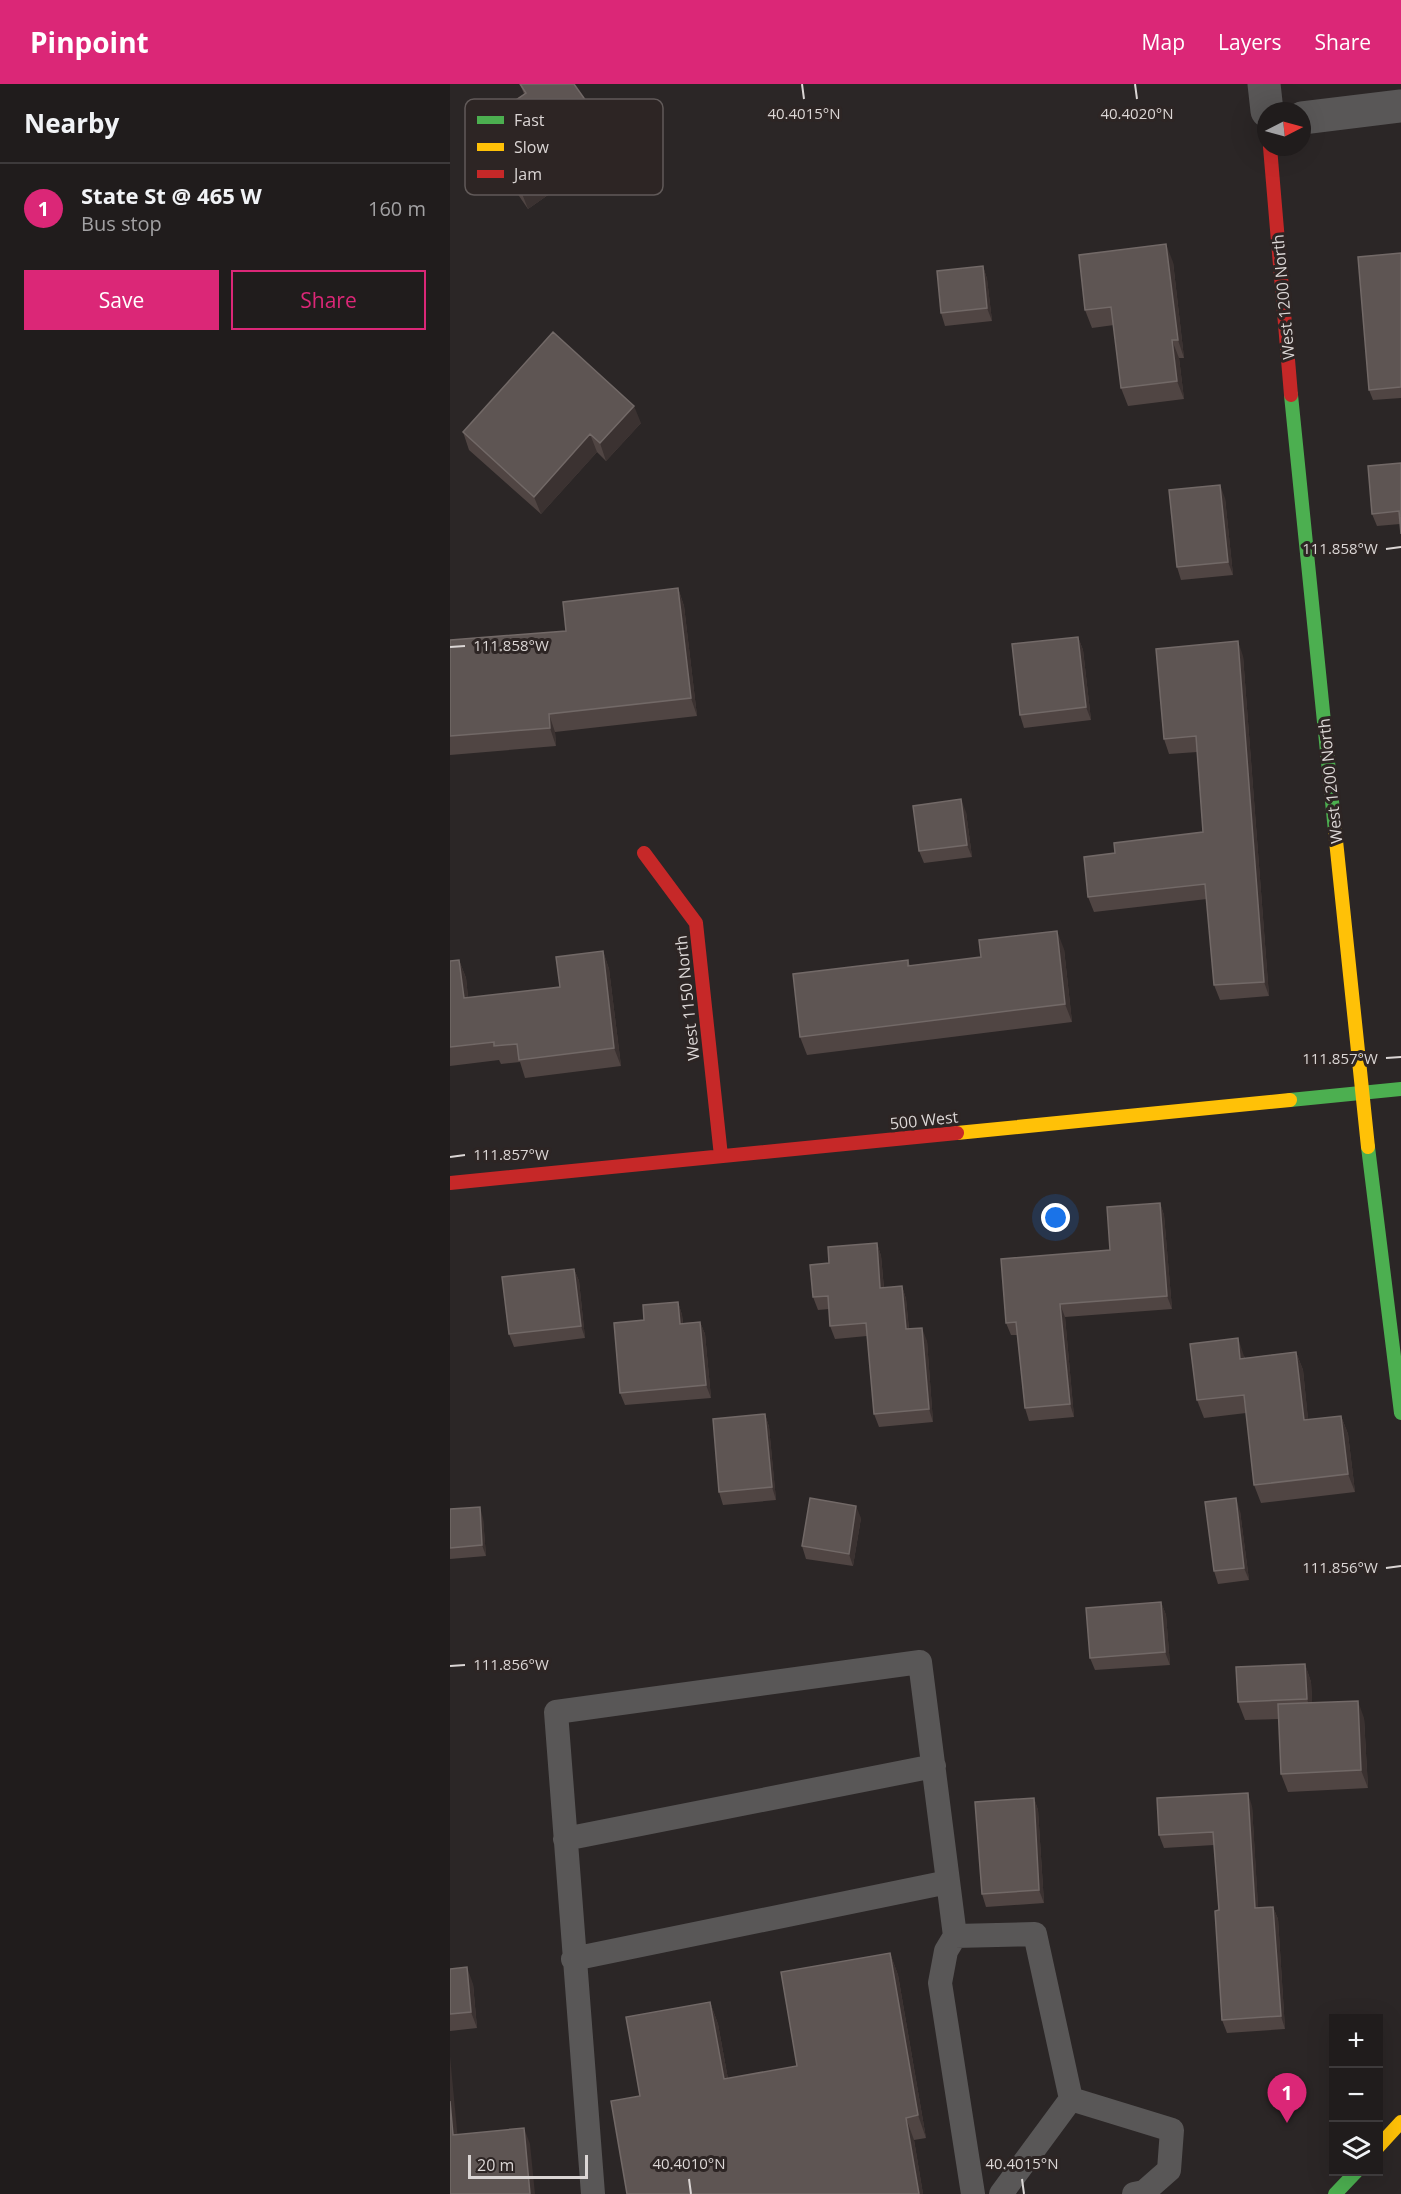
<!DOCTYPE html>
<html lang="en">
<head>
<meta charset="utf-8">
<style>
  :root { --surface:#201c1c; --page:#2d2929; --text:#f1f3f6; --muted:#a2a1a3; --line:#3d3a3b; --accent:#db2777 }
  body { margin:0; font-family:"Open Sans",sans-serif; background:var(--page); color:var(--text) }
  .controls { position:absolute; right:18px; bottom:18px; display:grid; overflow:hidden; border-radius:0px; box-shadow:0 6px 24px #0002 }
  .controls button { width:54px; height:54px; display:grid; place-items:center; padding:0; border:0; border-bottom:2px solid var(--line); background:var(--surface); color:var(--text); font:30px sans-serif }
  .compass { position:absolute; left:807px; top:18px; width:54px; height:54px; border-radius:50%; background:var(--surface); box-shadow:0 6px 24px #0002; rotate:84deg }
  .scale { position:absolute; left:18px; bottom:15px; width:120px; box-sizing:border-box; padding-left:6px; border:3px solid #dbd6d5; border-top:0; font-size:16px; line-height:21px; white-space:nowrap; color:#dbd6d5; -webkit-text-stroke:4px #2d2524; paint-order:stroke }
  .you { position:absolute; left:606px; top:1134px; width:21px; height:21px; margin:-15px; border:4px solid #fff; border-radius:50%; background:#1a73e8; box-shadow:0 0 0 9px #1a73e833 }
  .badge { display:grid; place-items:center; width:39px; height:39px; border-radius:50%; background:var(--accent); color:#fff; font-size:20px; font-weight:700 }
  .pin { position:absolute; translate:-50% -50px; filter:drop-shadow(0 2px 3px #0008) }
  .pin::after { content:''; position:absolute; top:32px; width:21px; height:18px; background:inherit; clip-path:polygon(0 0,100% 0,50% 100%) }
  .list { margin:0; padding:0; list-style:none }
  h2 { display:flex; justify-content:space-between; align-items:center; height:78px; margin:0; padding:0 24px; font-size:26px }
  h2 small { font-size:20px; font-weight:400; color:var(--muted) }
  .list li { display:grid; grid-template-columns:39px 1fr auto; gap:18px; align-items:center; box-sizing:border-box; height:90px; padding:0 24px; border-top:2px solid var(--line) }
  .list b { display:block; font-size:22px; white-space:nowrap }
  .list p { margin:0; font-size:20px; white-space:nowrap; color:var(--muted) }
  .list em { font-size:20px; font-style:normal; color:var(--muted) }
  .actions { display:flex; gap:12px; padding:18px 24px }
  .actions a { flex:1; padding:14px 0; border:2px solid var(--accent); border-radius:0px; text-align:center; font-size:21px; color:var(--accent) }
  .actions .main { background:var(--accent); color:#fff }
  .icon { flex:none; width:33px; height:33px; fill:none; stroke:currentColor; stroke-width:2; stroke-linecap:round; stroke-linejoin:round }
  .map { position:relative; flex:none; width:951px; height:2110px; overflow:hidden }
  header { display:flex; align-items:center; gap:36px; box-sizing:border-box; height:84px; padding:0 30px; background:var(--accent); color:#fff }
  header strong { font-size:28px }
  nav { display:flex; gap:33px; margin-inline-start:auto; font-size:21px }
  main { display:flex }
  aside { flex:1; background:var(--surface) }
  .map>svg:first-child { display:block }
</style>
</head>
<body>
<header>
<strong>Pinpoint</strong>
<nav><a>Map</a><a>Layers</a><a>Share</a></nav>
</header>
<main>
<aside>
<h2>Nearby<small></small></h2>
<ul class="list">
<li><span class="badge">1</span><div><b>State St @ 465 W</b><p>Bus stop</p></div><em>160 m</em></li>
</ul>
<div class="actions"><a class="main">Save</a><a>Share</a></div>
</aside>
<div class="map">
<svg width="951" height="2110" viewBox="0 0 951 2110">
  <rect width="100%" height="100%" fill="#2b2626"/>
  <g fill="none" stroke-linecap="round" stroke-linejoin="round">
    <path stroke="#595757" stroke-width="24" d="M 115,1755 L 484,1682
      M 505,1852 L 585,1850 L 621,2015 L 722,2046 L 719,2086 L 694,2108 L 684,2110
      M 123,1875 L 498,1798
      M 143,2110 L 106,1628 L 470,1578 L 505,1852 L 496,1867 L 490,1899 L 523,2110
      M 551,2110 L 621,2015"/>
    <path stroke="#595757" stroke-width="33" d="M 814,0 L 817,27
      M 852,34 L 951,22"/>
    <path stroke="#4caf50" stroke-width="14" d="M 841,311 L 885,747
      M 840,1016 L 951,1005
      M 918,1063 L 951,1329
      M 885,2110 L 906,2088"/>
    <path stroke="#ffc107" stroke-width="14" d="M 885,747 L 918,1063
      M 507,1049 L 840,1016
      M 928,2063 L 951,2038"/>
    <path stroke="#c62828" stroke-width="14" d="M 820,63 L 841,311
      M 194,769 L 246,839 L 271,1072
      M 0,1099 L 507,1049"/>
  </g>
  <path fill="#504543" d="M 70,0 L 169,73 L 134,97 L 128,90 L 78,125 L 34,61 L 27,43 L 74,10 Z
    M 951,169 L 951,314 L 923,316 L 919,306 Z
    M 723,178 L 734,274 L 729,274 L 734,315 L 678,322 L 671,304 L 664,241 L 642,244 L 635,226 Z
    M 533,182 L 537,195 L 542,237 L 495,242 L 491,229 Z
    M 191,339 L 156,377 L 147,368 L 91,430 L 19,366 L 13,348 Z
    M 951,379 L 950,440 L 927,442 L 922,430 Z
    M 775,414 L 783,491 L 731,496 L 727,483 Z
    M 228,504 L 234,522 L 247,632 L 105,648 L 106,662 L 0,671 L 0,556 L 116,547 Z
    M 628,553 L 633,566 L 641,636 L 574,644 L 570,631 Z
    M 793,572 L 819,912 L 770,916 L 764,901 L 757,815 L 644,828 L 638,813 L 665,769 L 753,748 L 747,668 L 719,670 L 714,655 Z
    M 516,728 L 522,773 L 474,779 L 469,767 Z
    M 614,865 L 622,938 L 357,971 L 350,953 L 458,876 L 460,882 L 531,873 Z
    M 153,867 L 159,885 L 171,982 L 75,994 L 70,978 L 51,980 L 49,976 L 0,982 L 0,877 L 9,876 L 16,894 L 18,914 L 110,903 Z
    M 710,1119 L 714,1131 L 722,1225 L 615,1233 L 624,1333 L 579,1337 L 575,1324 L 567,1251 L 561,1251 L 556,1239 L 660,1166 Z
    M 427,1159 L 431,1172 L 434,1204 L 452,1202 L 456,1215 L 459,1245 L 477,1257 L 483,1338 L 429,1343 L 424,1330 L 417,1252 L 385,1255 L 380,1242 L 379,1225 L 368,1226 L 363,1213 L 379,1179 Z
    M 124,1185 L 129,1197 L 135,1254 L 64,1263 L 59,1250 Z
    M 228,1218 L 232,1231 L 233,1239 L 250,1238 L 255,1250 L 261,1314 L 175,1321 L 170,1309 L 194,1236 Z
    M 846,1268 L 853,1286 L 858,1336 L 891,1332 L 898,1350 L 905,1408 L 811,1419 L 804,1401 L 796,1329 L 754,1334 L 747,1316 L 794,1272 L 795,1274 Z
    M 315,1330 L 319,1343 L 326,1416 L 273,1421 L 269,1408 Z
    M 0,1425 L 33,1434 L 36,1472 L 0,1475 Z
    M 790,1427 L 799,1496 L 768,1500 L 764,1487 Z
    M 411,1434 L 403,1482 L 356,1475 L 352,1462 Z
    M 711,1518 L 716,1531 L 720,1581 L 645,1586 L 640,1574 Z
    M 855,1580 L 861,1598 L 862,1619 L 914,1634 L 918,1704 L 838,1708 L 831,1690 L 829,1635 L 795,1636 L 788,1618 Z
    M 584,1714 L 588,1726 L 594,1819 L 536,1823 L 532,1810 Z
    M 802,1722 L 808,1824 L 823,1823 L 828,1835 L 835,1945 L 777,1949 L 772,1936 L 769,1826 L 764,1761 L 714,1764 L 709,1751 Z
    M 440,1869 L 448,1891 L 476,2054 L 464,2056 L 473,2110 L 177,2110 L 190,2012 L 260,1918 L 268,1940 L 278,1995 L 347,1982 Z
    M 0,1885 L 23,1900 L 27,1944 L 0,1947 Z"/>
  <path fill="#3b3231" d="M 163,55 L 169,73 L 134,97 L 127,79 Z
    M 122,72 L 128,90 L 78,125 L 71,107 Z
    M 716,160 L 723,178 L 734,274 L 728,256 Z
    M 533,182 L 537,195 L 542,237 L 537,224 Z
    M 722,256 L 729,274 L 734,315 L 727,297 Z
    M 184,322 L 191,339 L 156,377 L 150,359 Z
    M 140,350 L 147,368 L 91,430 L 84,413 Z
    M 770,401 L 775,414 L 783,491 L 778,478 Z
    M 228,504 L 234,522 L 247,632 L 241,614 Z
    M 628,553 L 633,566 L 641,636 L 636,623 Z
    M 788,557 L 793,572 L 819,912 L 814,898 Z
    M 99,630 L 105,648 L 106,662 L 100,644 Z
    M 511,715 L 516,728 L 522,773 L 517,761 Z
    M 607,847 L 614,865 L 622,938 L 615,920 Z
    M 153,867 L 159,885 L 171,982 L 164,964 Z
    M 9,876 L 16,894 L 20,932 L 14,914 Z
    M 710,1119 L 714,1131 L 722,1225 L 717,1212 Z
    M 427,1159 L 431,1172 L 435,1217 L 430,1204 Z
    M 124,1185 L 129,1197 L 135,1254 L 131,1242 Z
    M 452,1202 L 456,1215 L 460,1258 L 456,1245 Z
    M 228,1218 L 232,1231 L 234,1252 L 230,1240 Z
    M 610,1220 L 615,1233 L 624,1333 L 620,1320 Z
    M 250,1238 L 255,1250 L 261,1314 L 256,1301 Z
    M 472,1244 L 477,1257 L 483,1338 L 479,1325 Z
    M 788,1254 L 794,1272 L 797,1293 L 790,1275 Z
    M 846,1268 L 853,1286 L 860,1354 L 854,1336 Z
    M 315,1330 L 319,1343 L 326,1416 L 322,1403 Z
    M 891,1332 L 898,1350 L 905,1408 L 898,1390 Z
    M 786,1414 L 790,1427 L 799,1496 L 794,1484 Z
    M 406,1422 L 411,1434 L 403,1482 L 399,1470 Z
    M 30,1423 L 33,1434 L 36,1472 L 32,1461 Z
    M 711,1518 L 716,1531 L 720,1581 L 715,1568 Z
    M 855,1580 L 861,1598 L 863,1633 L 857,1615 Z
    M 908,1617 L 914,1634 L 918,1704 L 911,1686 Z
    M 798,1709 L 802,1722 L 809,1836 L 805,1824 Z
    M 584,1714 L 588,1726 L 594,1819 L 589,1806 Z
    M 823,1823 L 828,1835 L 835,1945 L 831,1932 Z
    M 440,1869 L 448,1891 L 476,2054 L 468,2031 Z
    M 17,1883 L 23,1900 L 27,1944 L 21,1928 Z
    M 260,1918 L 268,1940 L 282,2017 L 274,1995 Z
    M 0,1972 L 9,2067 L 3,2051 L 0,2017 Z
    M 456,2034 L 464,2056 L 473,2110 L 469,2110 Z
    M 74,2044 L 80,2060 L 85,2110 L 80,2110 Z"/>
  <path fill="#5e5553" stroke="#726967" stroke-width="1.5" d="M 70,0 L 124,0 L 163,55 L 127,79 L 122,72 L 71,107 L 27,43 L 76,9 Z
    M 716,160 L 728,256 L 722,256 L 727,297 L 671,304 L 661,223 L 635,226 L 629,171 Z
    M 951,169 L 951,303 L 919,306 L 908,173 Z
    M 533,182 L 537,224 L 491,229 L 487,187 Z
    M 103,248 L 184,322 L 150,359 L 140,350 L 84,413 L 13,348 Z
    M 951,379 L 951,450 L 949,427 L 922,430 L 918,382 Z
    M 770,401 L 778,478 L 727,483 L 719,406 Z
    M 228,504 L 241,614 L 99,630 L 100,644 L 0,652 L 0,556 L 116,547 L 113,518 Z
    M 628,553 L 636,623 L 570,631 L 562,560 Z
    M 788,557 L 814,898 L 764,901 L 755,800 L 638,813 L 634,773 L 665,769 L 664,759 L 753,748 L 746,652 L 714,655 L 706,565 Z
    M 511,715 L 517,761 L 469,767 L 463,722 Z
    M 607,847 L 615,920 L 350,953 L 343,890 L 458,876 L 458,882 L 531,873 L 529,856 Z
    M 153,867 L 164,964 L 69,976 L 67,960 L 44,962 L 44,958 L 0,963 L 0,877 L 9,876 L 14,914 L 110,903 L 106,873 Z
    M 710,1119 L 717,1212 L 610,1220 L 620,1320 L 575,1324 L 566,1238 L 556,1239 L 551,1175 L 660,1166 L 657,1123 Z
    M 427,1159 L 430,1204 L 452,1202 L 456,1245 L 472,1244 L 479,1325 L 424,1330 L 416,1239 L 380,1242 L 378,1212 L 363,1213 L 360,1181 L 379,1179 L 378,1163 Z
    M 124,1185 L 131,1242 L 59,1250 L 52,1193 Z
    M 228,1218 L 230,1240 L 250,1238 L 256,1301 L 170,1309 L 164,1239 L 194,1236 L 193,1221 Z
    M 788,1254 L 790,1275 L 846,1268 L 854,1336 L 891,1332 L 898,1390 L 804,1401 L 794,1311 L 747,1316 L 740,1260 Z
    M 315,1330 L 322,1403 L 269,1408 L 263,1335 Z
    M 360,1414 L 406,1422 L 399,1470 L 352,1462 Z
    M 786,1414 L 794,1484 L 764,1487 L 755,1418 Z
    M 30,1423 L 32,1461 L 0,1464 L 0,1425 Z
    M 711,1518 L 715,1568 L 640,1574 L 636,1524 Z
    M 855,1580 L 857,1615 L 788,1618 L 786,1583 Z
    M 908,1617 L 911,1686 L 831,1690 L 828,1620 Z
    M 798,1709 L 805,1824 L 823,1823 L 831,1932 L 772,1936 L 765,1827 L 769,1826 L 763,1748 L 709,1751 L 707,1714 Z
    M 584,1714 L 589,1806 L 532,1810 L 525,1718 Z
    M 440,1869 L 468,2031 L 456,2034 L 469,2110 L 177,2110 L 161,2017 L 190,2012 L 176,1933 L 260,1918 L 274,1995 L 347,1982 L 331,1888 Z
    M 17,1883 L 21,1928 L 0,1930 L 0,1885 Z
    M 0,2017 L 3,2051 L 74,2044 L 80,2110 L 0,2110 Z"/>
  <path fill="none" stroke="#dbd6d5" stroke-width="2" d="M 352,0 L 354,15M 685,0 L 687,15M 936,465 L 951,463M 0,563 L 15,562M 936,974 L 951,973M 0,1073 L 15,1071M 936,1484 L 951,1482M 0,1582 L 15,1581M 239,2095 L 241,2110M 572,2095 L 574,2110"/>
  <g text-anchor="middle" stroke-width="6" stroke-linejoin="round" paint-order="stroke">
    <g font-size="16" fill="#dbd6d5" stroke="#2d2524">
      <text transform="translate(833 213) rotate(-95)" y="6">West 1200 North</text>
      <text transform="translate(880 697) rotate(-96)" y="6">West 1200 North</text>
      <text transform="translate(237 914) rotate(-96)" y="6">West 1150 North</text>
      <text transform="translate(474 1036) rotate(-6)" y="6">500 West</text>
    </g>
  </g>
  <rect x="15" y="15" width="198" height="96" rx="9" fill="#2d2524" stroke="#615a59" stroke-width="1.5"/>
  <rect x="27" y="32" width="27" height="8" fill="#4caf50"/>
  <rect x="27" y="59" width="27" height="8" fill="#ffc107"/>
  <rect x="27" y="86" width="27" height="8" fill="#c62828"/>
  <g font-size="16" fill="#dbd6d5">
    <text x="64" y="42">Fast</text>
    <text x="64" y="69">Slow</text>
    <text x="64" y="96">Jam</text>
  </g>
  <g font-size="15" text-anchor="middle" fill="#dbd6d5" stroke="#2d2524" stroke-width="6" stroke-linejoin="round" paint-order="stroke">
    <text x="354" y="35">40.4015°N</text>
    <text x="687" y="35">40.4020°N</text>
    <text x="890" y="470">111.858°W</text>
    <text x="61" y="567">111.858°W</text>
    <text x="890" y="980">111.857°W</text>
    <text x="61" y="1076">111.857°W</text>
    <text x="890" y="1489">111.856°W</text>
    <text x="61" y="1586">111.856°W</text>
    <text x="239" y="2085">40.4010°N</text>
    <text x="572" y="2085">40.4015°N</text>
  </g>
</svg>
<div class="controls">
<button>+</button>
<button>−</button>
<button><svg class="icon" aria-label="layers" viewBox="0 0 24 24"><path d="M12 4l9 5-9 5-9-5zM3 14l9 5 9-5"/></svg></button>
</div>
<svg class="compass" viewBox="-18 -18 36 36"><path d="M0-13l5 13h-10z" fill="#e53935"/><path d="M0 13l5-13h-10z" fill="#a2a1a3"/></svg>
<div class="scale">20 m</div>
<div class="you"></div>
<div class="pin badge" style="left:837px;top:2039px">1</div>
</div>
</main>
</body>
</html>
